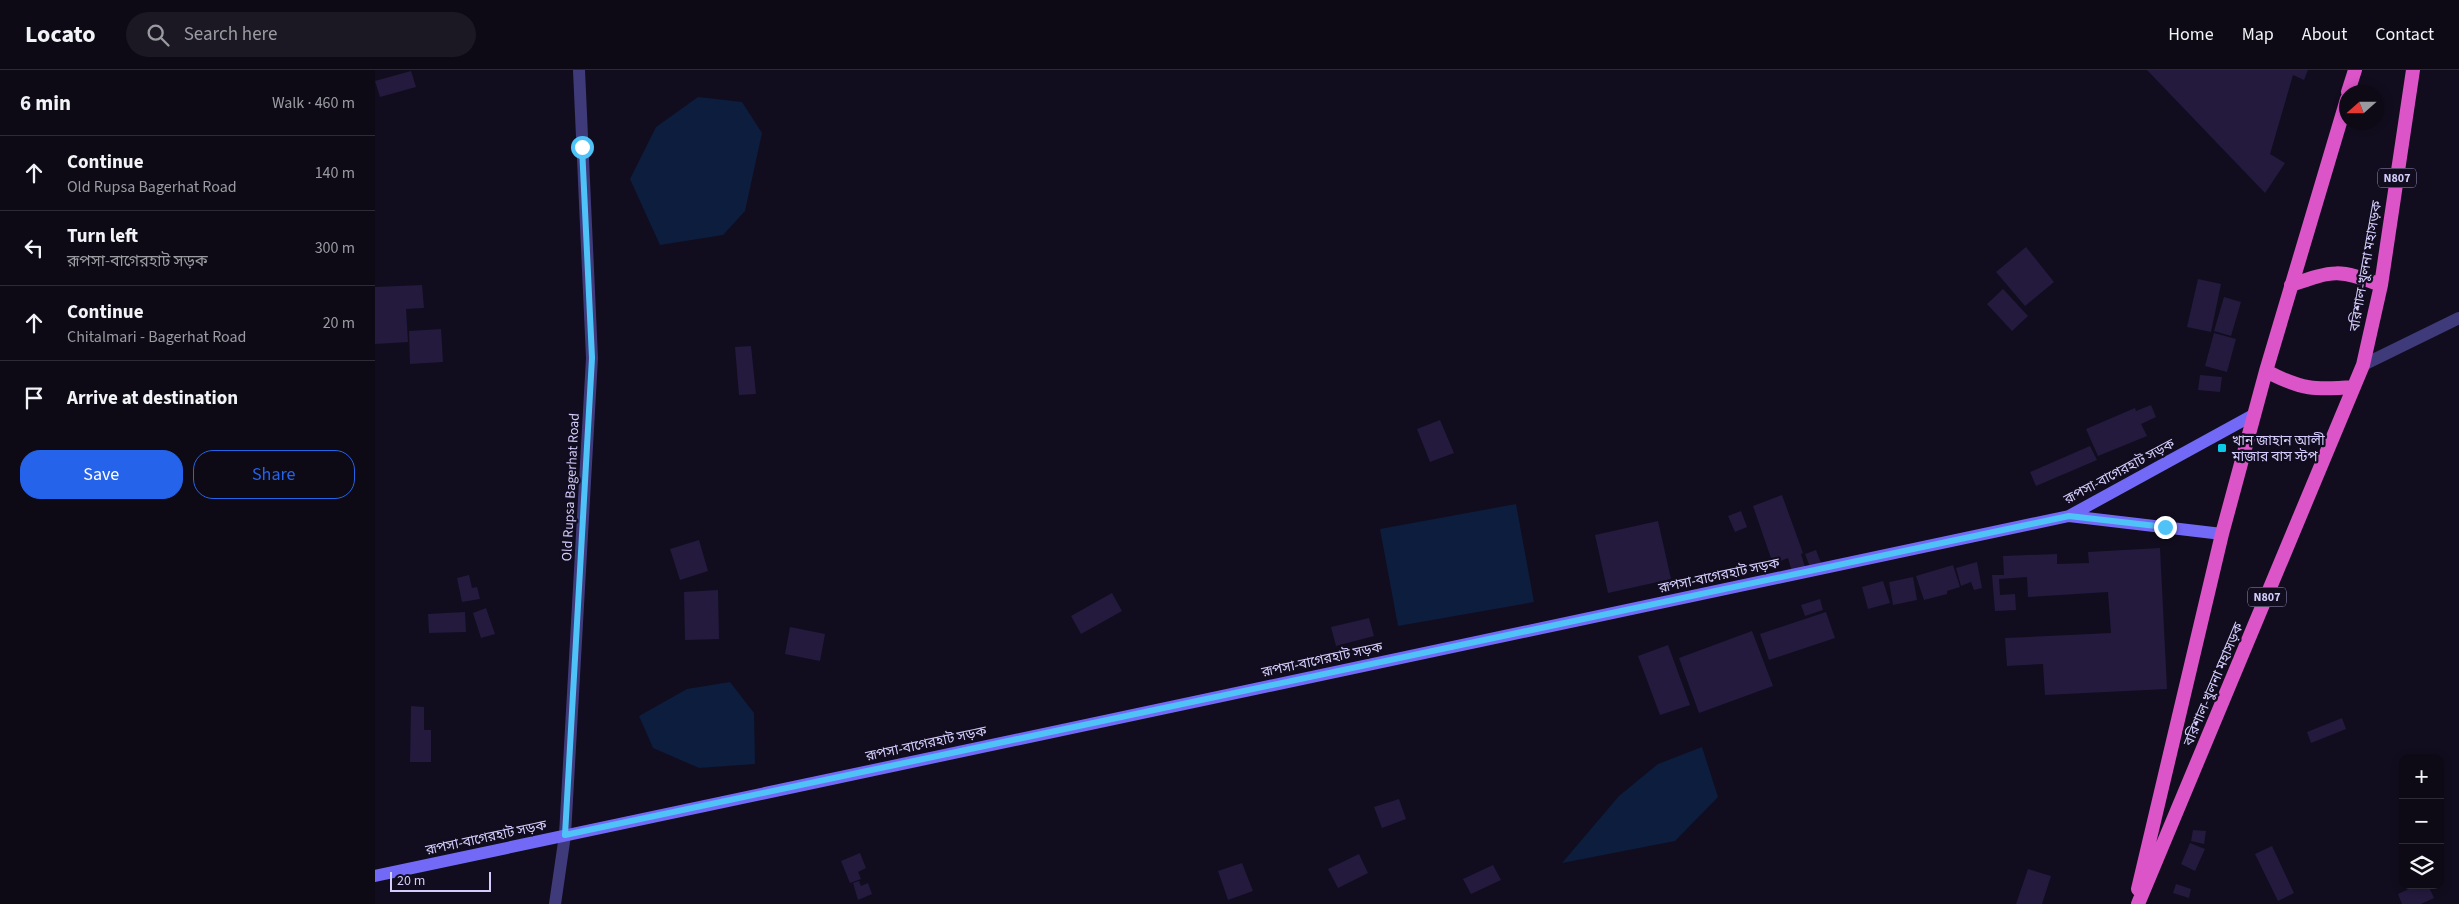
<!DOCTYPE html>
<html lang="en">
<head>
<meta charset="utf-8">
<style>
  :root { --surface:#0d0a16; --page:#1b1823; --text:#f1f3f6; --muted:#9a9aa1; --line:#2d2b35; --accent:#2563eb }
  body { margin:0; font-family:"Source Sans 3","Noto Sans Bengali",sans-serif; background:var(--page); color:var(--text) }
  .controls { position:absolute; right:15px; bottom:15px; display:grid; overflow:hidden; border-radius:10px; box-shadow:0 2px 8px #0003 }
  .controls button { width:45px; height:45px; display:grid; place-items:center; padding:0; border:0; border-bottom:1px solid var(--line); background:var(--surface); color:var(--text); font:25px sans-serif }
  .compass { position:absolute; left:1964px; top:15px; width:45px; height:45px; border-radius:50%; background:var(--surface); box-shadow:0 2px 8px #0003; rotate:249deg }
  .scale { position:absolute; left:15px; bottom:12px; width:101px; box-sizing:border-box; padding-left:5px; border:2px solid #d4cdfc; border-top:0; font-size:14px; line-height:18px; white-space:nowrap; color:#d4cdfc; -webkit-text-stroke:4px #110d1e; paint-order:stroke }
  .stop { position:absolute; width:15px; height:15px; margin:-11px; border:4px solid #4fc3f7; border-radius:50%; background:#fff }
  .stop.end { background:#4fc3f7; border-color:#fff; box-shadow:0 1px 5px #0008 }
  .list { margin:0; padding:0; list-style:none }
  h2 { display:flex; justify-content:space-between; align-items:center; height:65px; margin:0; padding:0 20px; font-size:21px }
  h2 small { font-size:16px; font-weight:400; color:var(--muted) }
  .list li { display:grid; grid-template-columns:32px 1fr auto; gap:15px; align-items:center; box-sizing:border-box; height:75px; padding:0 20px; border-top:1px solid var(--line) }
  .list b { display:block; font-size:19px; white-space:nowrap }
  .list p { margin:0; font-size:16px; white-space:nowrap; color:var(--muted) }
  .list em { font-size:16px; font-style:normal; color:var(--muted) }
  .actions { display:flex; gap:10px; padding:15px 20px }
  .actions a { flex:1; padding:11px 0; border:1px solid var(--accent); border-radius:20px; text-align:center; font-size:18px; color:var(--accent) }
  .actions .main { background:var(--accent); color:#fff }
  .icon { flex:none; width:28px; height:28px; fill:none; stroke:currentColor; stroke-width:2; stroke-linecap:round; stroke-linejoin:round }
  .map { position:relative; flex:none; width:2084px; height:834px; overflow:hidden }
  header { display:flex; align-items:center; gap:30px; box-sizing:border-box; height:70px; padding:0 25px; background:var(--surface); border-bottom:1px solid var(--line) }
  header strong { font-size:24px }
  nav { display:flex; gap:28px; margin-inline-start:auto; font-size:18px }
  .search { width:350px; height:45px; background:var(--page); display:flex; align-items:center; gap:12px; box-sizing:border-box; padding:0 18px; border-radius:28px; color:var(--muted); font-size:19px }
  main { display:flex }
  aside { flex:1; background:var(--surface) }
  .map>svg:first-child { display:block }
</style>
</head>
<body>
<header>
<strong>Locato</strong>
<div class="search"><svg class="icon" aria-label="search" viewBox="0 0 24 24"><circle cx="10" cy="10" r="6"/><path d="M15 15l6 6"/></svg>Search here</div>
<nav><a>Home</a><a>Map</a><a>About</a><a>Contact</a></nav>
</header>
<main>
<aside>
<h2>6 min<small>Walk · 460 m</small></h2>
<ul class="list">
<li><svg class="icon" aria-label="ahead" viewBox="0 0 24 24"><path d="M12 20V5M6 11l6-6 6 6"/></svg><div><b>Continue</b><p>Old Rupsa Bagerhat Road</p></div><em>140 m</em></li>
<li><svg class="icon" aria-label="left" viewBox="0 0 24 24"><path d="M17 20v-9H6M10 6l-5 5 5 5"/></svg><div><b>Turn left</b><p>রূপসা-বাগেরহাট সড়ক</p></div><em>300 m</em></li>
<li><svg class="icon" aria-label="ahead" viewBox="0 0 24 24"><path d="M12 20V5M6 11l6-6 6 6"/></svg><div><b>Continue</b><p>Chitalmari - Bagerhat Road</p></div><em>20 m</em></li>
<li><svg class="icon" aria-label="arrive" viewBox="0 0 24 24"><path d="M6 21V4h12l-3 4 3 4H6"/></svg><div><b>Arrive at destination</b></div></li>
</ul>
<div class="actions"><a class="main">Save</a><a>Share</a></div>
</aside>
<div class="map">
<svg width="2084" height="834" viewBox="0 0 2084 834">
  <rect width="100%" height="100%" fill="#110d1e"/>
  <path fill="#0d1d3d" d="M 323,27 L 367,32 L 387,63 L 370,141 L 348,165 L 285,175 L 255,109 L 281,57 Z
    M 1141,434 L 1159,532 L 1023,556 L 1005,459 Z
    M 355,612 L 379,643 L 380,694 L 324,698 L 278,678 L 264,646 L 312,619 Z
    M 1327,677 L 1343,727 L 1300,771 L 1187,793 L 1244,726 L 1283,694 Z"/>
  <path fill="#231a3e" d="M 1772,0 L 1933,0 L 1929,10 L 1918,5 L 1895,84 L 1910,93 L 1890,123 Z
    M 36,1 L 41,17 L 5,27 L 0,11 Z
    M 1651,177 L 1679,212 L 1650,236 L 1621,202 Z
    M 1823,209 L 1846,214 L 1836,262 L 1812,257 Z
    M 47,215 L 49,238 L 31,239 L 33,272 L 0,274 L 0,217 Z
    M 1628,219 L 1653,246 L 1637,261 L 1612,234 Z
    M 1849,227 L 1866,232 L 1856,266 L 1839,261 Z
    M 66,259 L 68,292 L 35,294 L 34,261 Z
    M 1839,263 L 1861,269 L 1852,302 L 1830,296 Z
    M 376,276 L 381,324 L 364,325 L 360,277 Z
    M 1825,305 L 1847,307 L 1845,322 L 1823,320 Z
    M 1776,335 L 1781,347 L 1766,354 L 1772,366 L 1723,386 L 1711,359 L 1760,338 L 1761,341 Z
    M 1065,350 L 1079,383 L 1055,392 L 1042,359 Z
    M 1715,376 L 1722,390 L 1661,416 L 1655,402 Z
    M 1407,425 L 1428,483 L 1426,484 L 1430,497 L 1417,502 L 1413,488 L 1398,494 L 1378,436 Z
    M 1366,441 L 1372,457 L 1360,462 L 1353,446 Z
    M 1283,451 L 1296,509 L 1233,523 L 1220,465 Z
    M 324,470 L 333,501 L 305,510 L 295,479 Z
    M 1785,478 L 1792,619 L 1670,625 L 1668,594 L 1632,596 L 1630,568 L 1736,563 L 1733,522 L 1653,527 L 1652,507 L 1624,509 L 1625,525 L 1640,524 L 1641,540 L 1620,541 L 1617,505 L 1629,505 L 1628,486 L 1682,484 L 1682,494 L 1714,493 L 1713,482 Z
    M 1441,480 L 1446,493 L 1435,497 L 1430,484 Z
    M 1602,492 L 1607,518 L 1599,520 L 1596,512 L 1586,516 L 1581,498 Z
    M 1578,495 L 1585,517 L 1572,521 L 1572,524 L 1549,530 L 1541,506 Z
    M 94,505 L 97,518 L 102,517 L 105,529 L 87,532 L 82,508 Z
    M 1538,507 L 1542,530 L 1518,535 L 1514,512 Z
    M 1508,511 L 1515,533 L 1493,539 L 1487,517 Z
    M 343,520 L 344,569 L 310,570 L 309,522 Z
    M 737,523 L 747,541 L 706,564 L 696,546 Z
    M 1445,529 L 1448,540 L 1430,546 L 1426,535 Z
    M 111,538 L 120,564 L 106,568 L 98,543 Z
    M 90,542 L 91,562 L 54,563 L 53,544 Z
    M 1451,542 L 1460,568 L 1394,590 L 1385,564 Z
    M 994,548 L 999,566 L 961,576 L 956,557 Z
    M 415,557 L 450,564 L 445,591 L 410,584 Z
    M 1377,561 L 1398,616 L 1324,643 L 1304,588 Z
    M 1293,575 L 1315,635 L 1285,645 L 1263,586 Z
    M 36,636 L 49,637 L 49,660 L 56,660 L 56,692 L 35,692 Z
    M 1967,648 L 1971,659 L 1936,673 L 1932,662 Z
    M 1024,729 L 1031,749 L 1007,758 L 999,737 Z
    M 1818,760 L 1831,761 L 1829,774 L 1816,771 Z
    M 1815,773 L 1830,779 L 1820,801 L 1806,794 Z
    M 1897,776 L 1919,823 L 1903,831 L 1880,784 Z
    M 485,783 L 491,798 L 483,802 L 486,809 L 475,813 L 466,791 Z
    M 984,784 L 993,803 L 963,818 L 953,799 Z
    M 867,793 L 878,821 L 853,830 L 843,801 Z
    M 1118,795 L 1126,810 L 1096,824 L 1088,809 Z
    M 1653,799 L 1676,806 L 1667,834 L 1641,834 Z
    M 484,811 L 486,816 L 493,813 L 497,824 L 483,830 L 478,813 Z
    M 1801,814 L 1816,819 L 1814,828 L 1798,823 Z
    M 2042,815 L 2053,815 L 2059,828 L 2046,834 L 2027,834 L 2023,824 Z"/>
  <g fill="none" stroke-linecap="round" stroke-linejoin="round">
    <path stroke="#3f3b7a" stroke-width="12" d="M 1988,295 L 2084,248
      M 180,834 L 190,765 L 217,288 L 204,0"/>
    <path stroke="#726af7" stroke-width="12" d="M 1694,446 L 1847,464
      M 0,806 L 1694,446 L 1880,344"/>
    <path stroke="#db54c8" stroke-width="14" d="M 1973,22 L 1980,0
      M 1916,215 C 1959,200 1964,199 2006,215
      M 1891,301 C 1927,320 1940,320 1979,317
      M 1763,819 L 1847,464 L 1891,301 L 1972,29
      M 1763,834 L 1988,295 L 2006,215 L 2038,0"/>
  </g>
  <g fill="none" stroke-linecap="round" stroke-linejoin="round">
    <path stroke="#4fc3f7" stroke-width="6" d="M 207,77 L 217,288 L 190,765 L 1694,446 L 1790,457"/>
  </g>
  <rect fill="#0dcbe8" stroke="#110d1e" stroke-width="2" x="1842" y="373" width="10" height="10" rx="2.5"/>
  <g text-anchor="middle" stroke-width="4.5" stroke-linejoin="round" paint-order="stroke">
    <g fill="#110d1e" stroke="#9a93b9" stroke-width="1">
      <rect x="2003" y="98.5" width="38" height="19" rx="4"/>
      <rect x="1873" y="517.5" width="38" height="19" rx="4"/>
    </g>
    <g font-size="12" font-weight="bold" fill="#d4cdfc">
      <text x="2022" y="112">N807</text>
      <text x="1892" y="531">N807</text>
    </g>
    <g font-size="14" fill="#d4cdfc" stroke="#110d1e">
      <text transform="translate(1990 196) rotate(-80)" y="5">বরিশাল-খুলনা মহাসড়ক</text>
      <text transform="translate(1744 401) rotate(-28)" y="5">রূপসা-বাগেরহাট সড়ক</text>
      <text transform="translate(195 417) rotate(-87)" y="5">Old Rupsa Bagerhat Road</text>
      <text transform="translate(1344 505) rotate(-12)" y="5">রূপসা-বাগেরহাট সড়ক</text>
      <text transform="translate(947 589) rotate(-12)" y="5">রূপসা-বাগেরহাট সড়ক</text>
      <text transform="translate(1838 614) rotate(-67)" y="5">বরিশাল-খুলনা মহাসড়ক</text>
      <text transform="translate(551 673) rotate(-12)" y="5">রূপসা-বাগেরহাট সড়ক</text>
      <text transform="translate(111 767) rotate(-12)" y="5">রূপসা-বাগেরহাট সড়ক</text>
    </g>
    <g font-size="14" fill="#d4cdfc" stroke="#110d1e" text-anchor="start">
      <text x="1857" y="375">খান জাহান আলী<tspan x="1857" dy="16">মাজার বাস স্টপ</tspan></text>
    </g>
  </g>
</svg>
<div class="controls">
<button>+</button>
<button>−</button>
<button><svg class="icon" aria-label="layers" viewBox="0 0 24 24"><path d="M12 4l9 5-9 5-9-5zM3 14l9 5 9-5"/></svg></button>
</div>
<svg class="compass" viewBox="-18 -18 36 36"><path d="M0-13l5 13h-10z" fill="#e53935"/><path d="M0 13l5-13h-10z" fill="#9a9aa1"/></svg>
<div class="scale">20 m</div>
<div class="stop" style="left:207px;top:77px"></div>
<div class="stop end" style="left:1790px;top:457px"></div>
</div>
</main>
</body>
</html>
